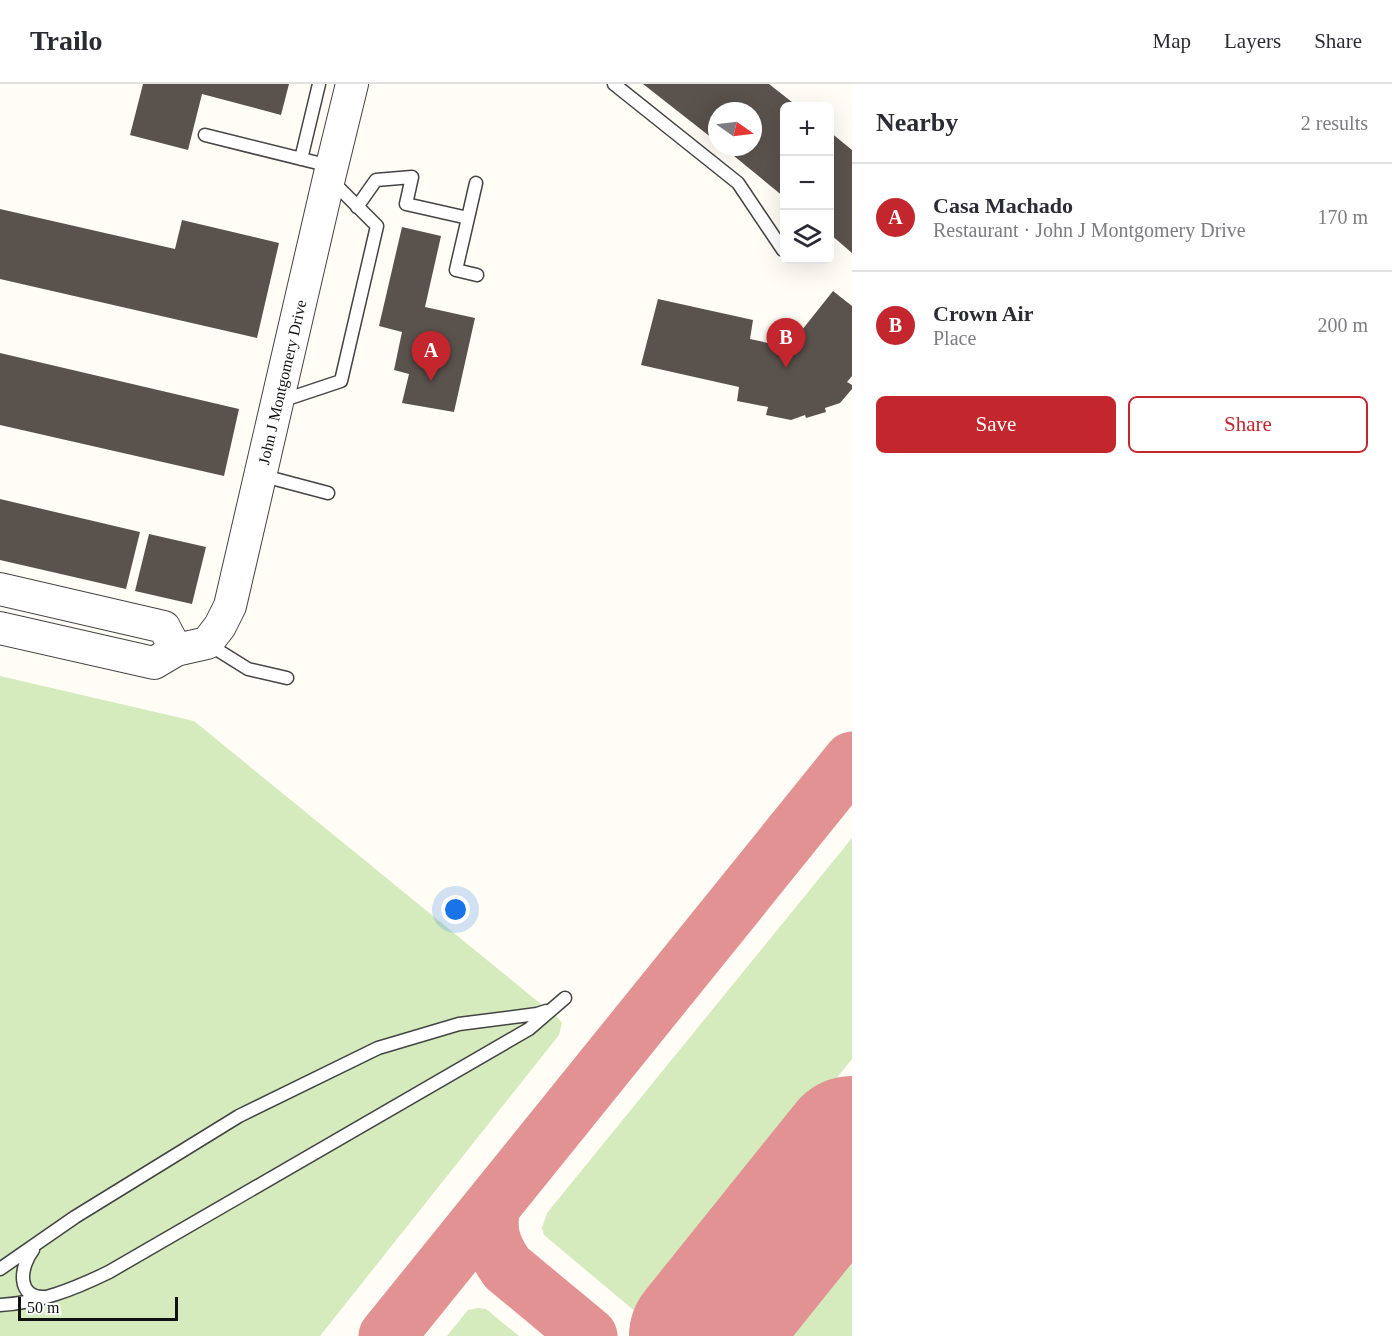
<!DOCTYPE html>
<html lang="en">
<head>
<meta charset="utf-8">
<style>
  :root { --surface:#fff; --page:#f2f2f3; --text:#2b2b33; --muted:#7c7c81; --line:#e1e1e2; --accent:#c4262e }
  body { margin:0; font-family:"Times New Roman",serif; background:var(--page); color:var(--text) }
  .controls { position:absolute; right:18px; top:18px; display:grid; overflow:hidden; border-radius:9px; box-shadow:0 6px 24px #0002 }
  .controls button { width:54px; height:54px; display:grid; place-items:center; padding:0; border:0; border-bottom:2px solid var(--line); background:var(--surface); color:var(--text); font:30px sans-serif }
  .compass { position:absolute; left:708px; top:18px; width:54px; height:54px; border-radius:50%; background:var(--surface); box-shadow:0 6px 24px #0002; rotate:104deg }
  .scale { position:absolute; left:18px; bottom:15px; width:160px; box-sizing:border-box; padding-left:6px; border:3px solid #111; border-top:0; font-size:16px; line-height:21px; white-space:nowrap; color:#111; -webkit-text-stroke:4px #fff; paint-order:stroke }
  .you { position:absolute; left:456px; top:826px; width:21px; height:21px; margin:-15px; border:4px solid #fff; border-radius:50%; background:#1a73e8; box-shadow:0 0 0 9px #1a73e833 }
  .badge { display:grid; place-items:center; width:39px; height:39px; border-radius:50%; background:var(--accent); color:#fff; font-size:20px; font-weight:700 }
  .pin { position:absolute; translate:-50% -50px; filter:drop-shadow(0 2px 3px #0008) }
  .pin::after { content:''; position:absolute; top:32px; width:21px; height:18px; background:inherit; clip-path:polygon(0 0,100% 0,50% 100%) }
  .list { margin:0; padding:0; list-style:none }
  h2 { display:flex; justify-content:space-between; align-items:center; height:78px; margin:0; padding:0 24px; font-size:26px }
  h2 small { font-size:20px; font-weight:400; color:var(--muted) }
  .list li { display:grid; grid-template-columns:39px 1fr auto; gap:18px; align-items:center; box-sizing:border-box; height:108px; padding:0 24px; border-top:2px solid var(--line) }
  .list b { display:block; font-size:22px; white-space:nowrap }
  .list p { margin:0; font-size:20px; white-space:nowrap; color:var(--muted) }
  .list em { font-size:20px; font-style:normal; color:var(--muted) }
  .actions { display:flex; gap:12px; padding:18px 24px }
  .actions a { flex:1; padding:14px 0; border:2px solid var(--accent); border-radius:9px; text-align:center; font-size:21px; color:var(--accent) }
  .actions .main { background:var(--accent); color:#fff }
  .icon { flex:none; width:33px; height:33px; fill:none; stroke:currentColor; stroke-width:2; stroke-linecap:round; stroke-linejoin:round }
  .map { position:relative; flex:none; width:852px; height:1252px; overflow:hidden }
  header { display:flex; align-items:center; gap:36px; box-sizing:border-box; height:84px; padding:0 30px; background:var(--surface); border-bottom:2px solid var(--line) }
  header strong { font-size:28px }
  nav { display:flex; gap:33px; margin-inline-start:auto; font-size:21px }
  main { display:flex }
  aside { flex:1; background:var(--surface) }
  .map>svg:first-child { display:block }
</style>
</head>
<body>
<header>
<strong>Trailo</strong>
<nav><a>Map</a><a>Layers</a><a>Share</a></nav>
</header>
<main>
<div class="map">
<svg width="852" height="1252" viewBox="0 0 852 1252">
  <rect width="100%" height="100%" fill="#fffdf5"/>
  <path fill="#d5ebbd" d="M 0,592 L 194,637 L 558,934 L 562,939 L 559,951 L 320,1252 L 0,1252 Z
    M 852,754 L 852,975 L 643,1234 L 544,1151 L 542,1144 L 547,1129 Z
    M 852,1152 L 852,1252 L 772,1252 Z
    M 478,1224 L 486,1225 L 519,1252 L 447,1252 L 468,1226 Z"/>
  <g fill="none" stroke-linecap="round" stroke-linejoin="round">
    <path stroke="#e29292" stroke-width="57" d="M 492,1122 C 487,1147 492,1163 507,1184 L 589,1252
      M 387,1252 L 852,676"/>
    <path stroke="#e29292" stroke-width="144" d="M 701,1252 L 852,1064"/>
  </g>
  <path fill="#5a524d" d="M 143,0 L 289,0 L 281,31 L 202,10 L 188,66 L 130,51 Z
    M 643,0 L 769,0 L 797,22 L 784,22 L 784,113 L 723,63 L 753,63 L 753,27 L 717,27 L 717,58 Z
    M 830,48 L 852,66 L 852,169 L 830,150 Z
    M 0,125 L 175,165 L 182,136 L 279,159 L 257,254 L 0,195 Z
    M 402,143 L 441,152 L 425,223 L 475,234 L 454,328 L 402,319 L 409,290 L 394,286 L 402,248 L 379,242 Z
    M 833,207 L 852,222 L 852,292 L 847,298 L 852,301 L 852,305 L 840,319 L 825,324 L 826,328 L 806,334 L 805,331 L 791,336 L 766,331 L 768,323 L 737,317 L 739,303 L 641,281 L 658,215 L 753,236 L 750,255 L 786,263 L 784,269 L 801,262 L 794,256 Z
    M 0,269 L 239,325 L 224,392 L 0,341 Z
    M 0,415 L 140,448 L 126,505 L 0,476 Z
    M 149,450 L 206,463 L 192,520 L 135,507 Z"/>
  <g fill="none" stroke-linecap="round" stroke-linejoin="round">
    <defs>
      <path id="service" d="M 614,0 L 738,99 L 783,166
        M 205,51 L 330,82
        M 301,75 L 319,0
        M 357,123 L 376,96 L 412,93 L 406,120 L 468,134 L 476,99
        M 468,134 L 456,186 L 477,191
        M 281,317 L 341,297 L 377,142 L 332,97
        M 260,391 L 328,409
        M 208,560 L 248,585 L 287,594
        M 33,1166 C 20,1182 16,1214 44,1213
        M 0,1185 L 75,1133 L 239,1032 L 378,964 L 459,940 L 537,930 L 546,927
        M 0,1221 C 39,1219 74,1205 109,1188 L 529,945 L 565,914"/>
      <g id="tertiary">
        <path d="M 0,505 L 164,543 L 176,566"/>
        <path id="s1" d="M 0,544 L 154,579 L 176,566 L 207,559 L 220,542 L 230,522 L 329,94 L 352,0"/>
      </g>
    </defs>
    <use href="#service" stroke="#444" stroke-width="15"/>
    <use href="#tertiary" stroke="#444" stroke-width="34"/>
    <use href="#service" stroke="#fff" stroke-width="12"/>
    <use href="#tertiary" stroke="#fff" stroke-width="32"/>
  </g>
  <g text-anchor="middle" stroke-width="6" stroke-linejoin="round" paint-order="stroke">
    <g font-size="16" fill="#111" stroke="#fff">
      <text dy="6" stroke="none"><textPath href="#s1" startOffset="489">John J Montgomery Drive</textPath></text>
    </g>
  </g>
</svg>
<div class="controls">
<button>+</button>
<button>−</button>
<button><svg class="icon" aria-label="layers" viewBox="0 0 24 24"><path d="M12 4l9 5-9 5-9-5zM3 14l9 5 9-5"/></svg></button>
</div>
<svg class="compass" viewBox="-18 -18 36 36"><path d="M0-13l5 13h-10z" fill="#e53935"/><path d="M0 13l5-13h-10z" fill="#7c7c81"/></svg>
<div class="scale">50 m</div>
<div class="you"></div>
<div class="pin badge" style="left:431px;top:297px">A</div>
<div class="pin badge" style="left:786px;top:284px">B</div>
</div>
<aside>
<h2>Nearby<small>2 results</small></h2>
<ul class="list">
<li><span class="badge">A</span><div><b>Casa Machado</b><p>Restaurant · John J Montgomery Drive</p></div><em>170 m</em></li>
<li><span class="badge">B</span><div><b>Crown Air</b><p>Place</p></div><em>200 m</em></li>
</ul>
<div class="actions"><a class="main">Save</a><a>Share</a></div>
</aside>
</main>
</body>
</html>
